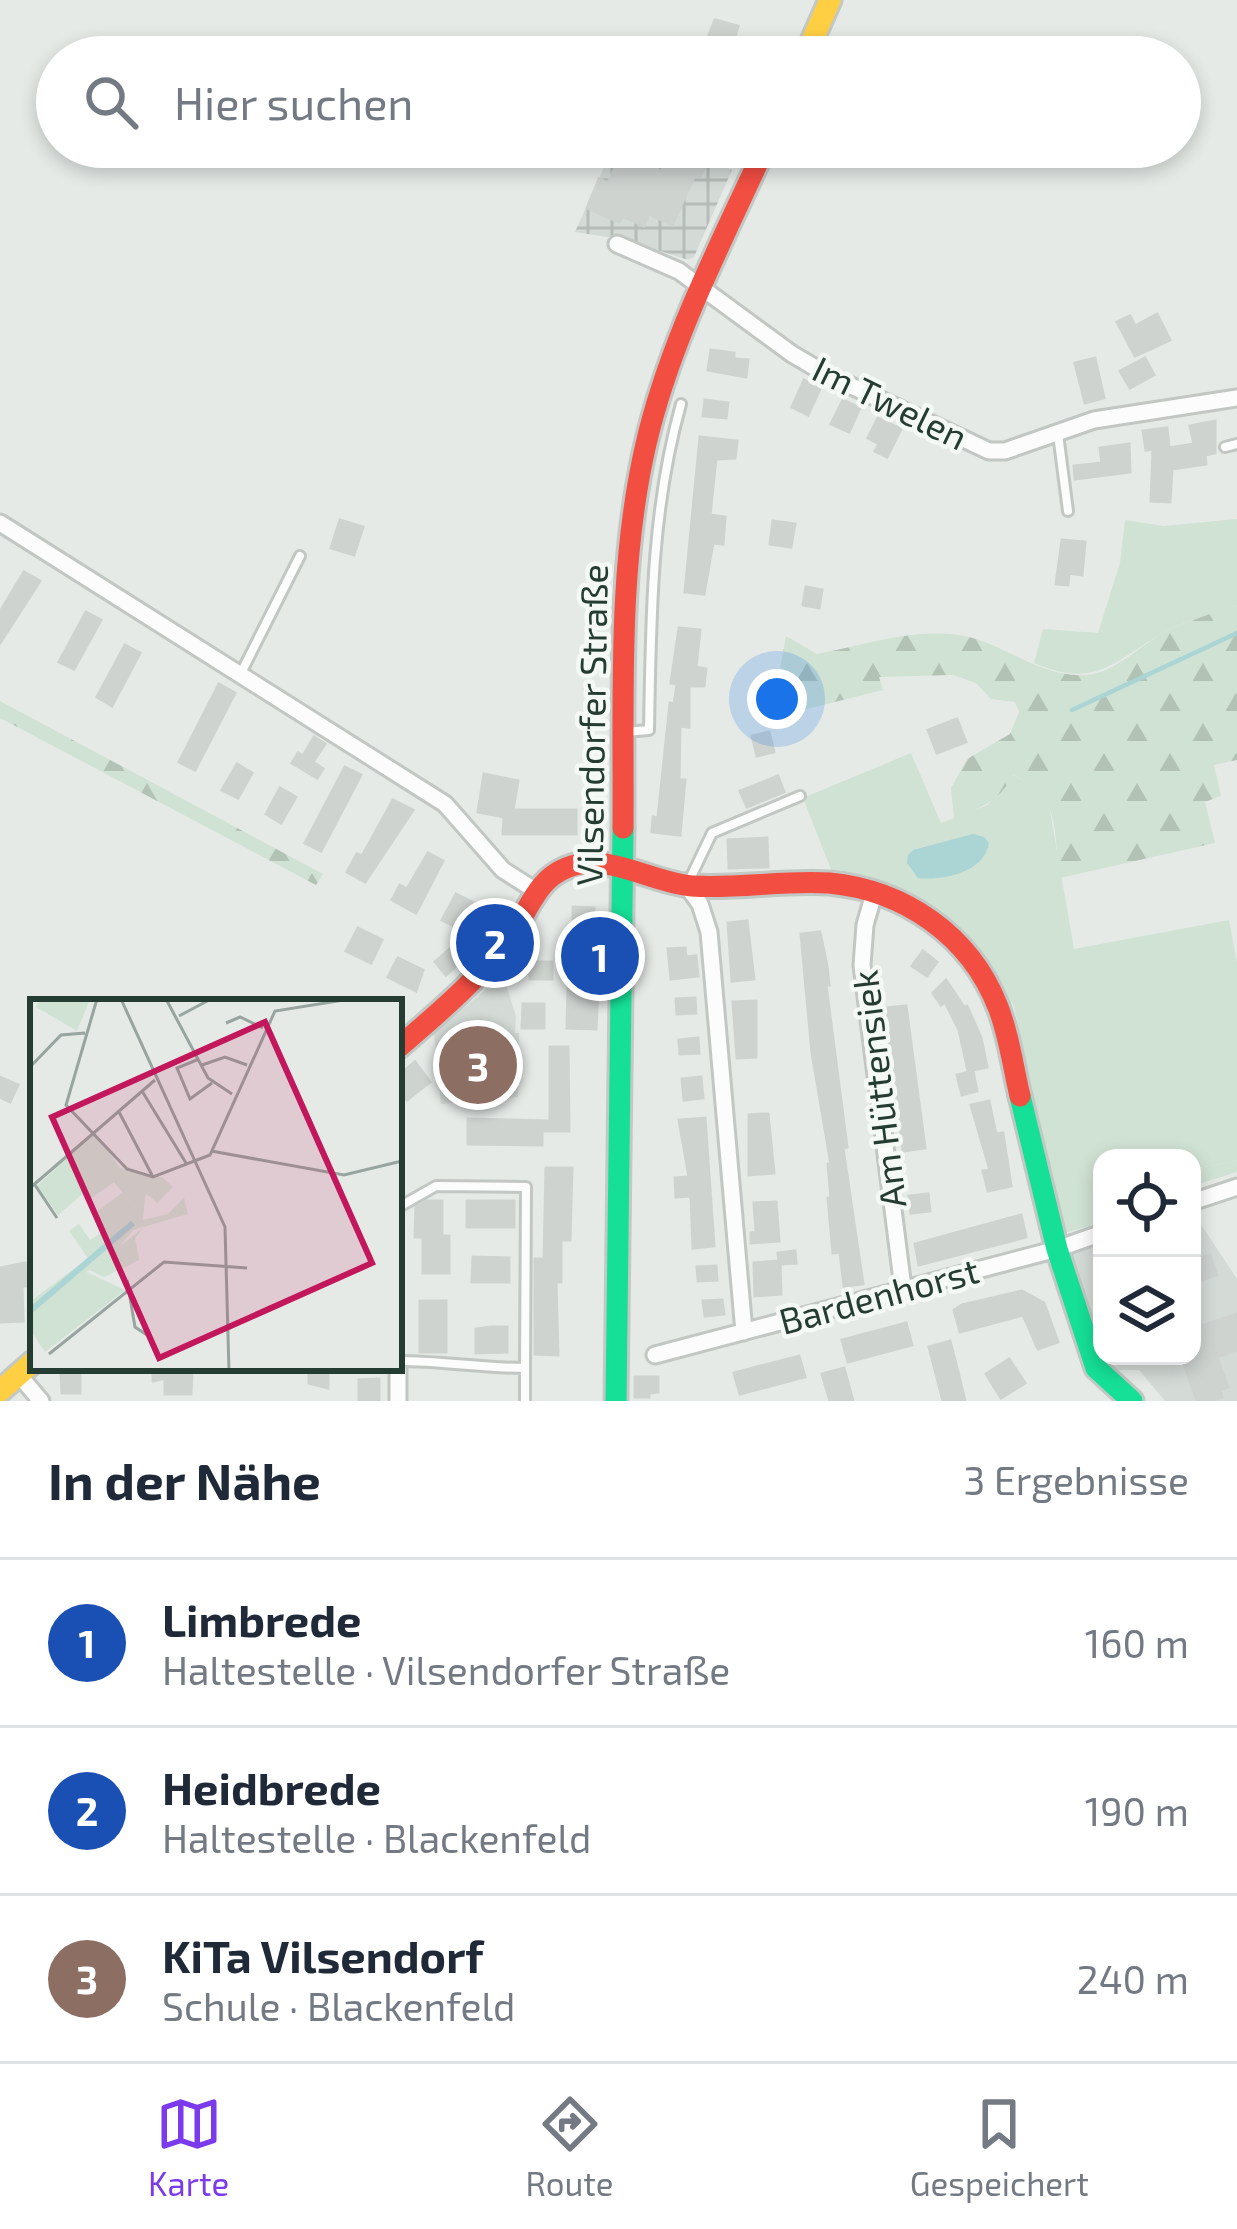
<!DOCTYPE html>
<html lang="de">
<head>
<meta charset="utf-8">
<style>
  :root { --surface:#fff; --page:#f2f2f3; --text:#1f2937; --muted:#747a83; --line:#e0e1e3; --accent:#7c3aed }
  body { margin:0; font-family:"Exo 2",sans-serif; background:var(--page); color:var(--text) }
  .controls { position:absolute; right:36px; bottom:36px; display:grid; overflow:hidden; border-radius:24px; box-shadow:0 6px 18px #0003 }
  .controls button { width:108px; height:108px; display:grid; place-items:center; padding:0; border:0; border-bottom:3px solid var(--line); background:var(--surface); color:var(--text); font:60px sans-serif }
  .you { position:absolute; left:777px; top:699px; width:42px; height:42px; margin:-30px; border:9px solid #fff; border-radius:50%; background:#1a73e8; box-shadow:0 0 0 18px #1a73e833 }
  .badge { display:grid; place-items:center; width:78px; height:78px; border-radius:50%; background:var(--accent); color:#fff; font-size:39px; font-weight:700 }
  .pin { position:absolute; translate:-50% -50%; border:6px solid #fff; box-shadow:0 3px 12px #0006 }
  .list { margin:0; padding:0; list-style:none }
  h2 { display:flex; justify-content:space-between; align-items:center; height:156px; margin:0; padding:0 48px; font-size:51px }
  h2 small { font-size:39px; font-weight:400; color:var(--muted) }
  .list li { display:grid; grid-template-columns:78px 1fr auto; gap:36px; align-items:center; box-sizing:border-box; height:168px; padding:0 48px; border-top:3px solid var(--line) }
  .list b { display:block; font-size:45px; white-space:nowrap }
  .list p { margin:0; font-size:39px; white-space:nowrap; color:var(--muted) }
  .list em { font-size:39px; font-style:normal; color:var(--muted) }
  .icon { flex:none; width:66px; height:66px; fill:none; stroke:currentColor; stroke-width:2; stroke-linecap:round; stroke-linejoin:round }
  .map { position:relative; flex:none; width:1237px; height:1401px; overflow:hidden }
  .search { position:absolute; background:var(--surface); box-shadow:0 6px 18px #0003; left:36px; right:36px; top:36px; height:132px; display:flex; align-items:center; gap:30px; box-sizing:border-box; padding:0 42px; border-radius:66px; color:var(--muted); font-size:45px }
  .sheet { height:660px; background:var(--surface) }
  nav { display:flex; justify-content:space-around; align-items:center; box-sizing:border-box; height:168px; border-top:3px solid var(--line); background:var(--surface); font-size:33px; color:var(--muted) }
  nav a { display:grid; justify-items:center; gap:6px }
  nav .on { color:var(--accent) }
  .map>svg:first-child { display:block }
</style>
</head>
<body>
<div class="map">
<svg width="1237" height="1401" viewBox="0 0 1237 1401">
  <defs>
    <pattern id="industrial-grid" width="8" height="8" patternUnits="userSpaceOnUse" patternTransform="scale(3)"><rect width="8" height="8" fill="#d4dbd7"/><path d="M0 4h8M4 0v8" fill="none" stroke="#b6bdb9"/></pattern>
    <pattern id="forest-firs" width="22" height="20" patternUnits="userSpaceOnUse" patternTransform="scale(3)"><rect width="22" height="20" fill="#d0e2d3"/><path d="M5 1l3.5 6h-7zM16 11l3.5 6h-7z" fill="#b2c3b6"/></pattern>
  </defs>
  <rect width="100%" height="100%" fill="#e5eae7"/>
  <path fill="#d4dbd7" d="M 503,975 L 516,1016 L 515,1033 L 519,1033 L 518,1097 L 441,1104 L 434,1033 Z
    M 1192,1211 L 1237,1279 L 1237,1401 L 1165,1401 L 1139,1370 L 1116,1370 L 1104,1356 L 1192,1356 Z
    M 1102,1240 L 1102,1352 L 1070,1261 L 1076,1248 Z"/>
  <path fill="url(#industrial-grid)" d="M 613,147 L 680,147 L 732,170 L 694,257 L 688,260 L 626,240 L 575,232 Z"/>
  <path fill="#d0e2d3" d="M 1237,519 L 1237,605 C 1213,614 1187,620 1165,632 C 1112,661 1098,690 1034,663 L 1043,629 L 1098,633 L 1120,563 L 1125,520 L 1164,526 Z
    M 911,753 L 941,823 L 988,805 L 1012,775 L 1033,784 L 1048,799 L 1074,949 L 1229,920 L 1237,963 L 1237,1161 L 1192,1169 L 1192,1158 L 1102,1158 L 1102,1222 L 1062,1234 L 1014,1006 L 980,953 L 948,920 L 898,891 L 832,872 L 803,798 Z"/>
  <path fill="url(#forest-firs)" d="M 1237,605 L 1237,760 L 1214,765 L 1221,796 L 1205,802 L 1215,843 L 1060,878 C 1053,831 1062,795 1013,775 C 1000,801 980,808 954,819 L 951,788 L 967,759 L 1010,734 L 1019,712 L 1015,702 L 991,699 L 976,683 L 953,675 L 879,677 L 883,690 L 771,718 L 786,636 L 817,654 C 866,645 914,627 964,636 C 1005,644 1043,679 1087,675 C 1117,672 1141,644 1167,631 C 1189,620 1214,613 1237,605 Z
    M 0,701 L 323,874 L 316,885 L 21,729 L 0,718 Z
    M 1237,1161 L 1237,1172 L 1192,1186 L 1192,1169 Z"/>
  <path fill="#aad5d4" d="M 973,834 L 984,837 L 989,843 C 985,872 943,881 918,878 L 907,863 L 908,855 L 913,850 Z"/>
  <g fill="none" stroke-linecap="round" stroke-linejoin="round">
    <path stroke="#aad5d4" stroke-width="4.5" d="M 1072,710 L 1237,633"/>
  </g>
  <path fill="#ced3d0" stroke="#ced3d0" stroke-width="3" d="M 715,20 L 738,26 L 732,48 L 753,52 L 752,57 L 702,53 Z
    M 671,152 L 705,167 L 700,177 L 695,175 L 672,225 L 649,214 L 644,226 L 622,216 L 619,222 L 587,208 L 599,179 L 608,183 L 621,155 L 662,172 Z
    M 1157,314 L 1170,340 L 1135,356 L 1117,322 L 1130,316 L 1135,326 Z
    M 711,350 L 734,353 L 734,359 L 748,360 L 746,377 L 708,370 Z
    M 1095,358 L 1104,398 L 1085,403 L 1075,363 Z
    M 1145,358 L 1154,375 L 1130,388 L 1120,371 Z
    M 804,380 L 820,389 L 808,415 L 792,407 Z
    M 705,400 L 728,403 L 726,418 L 703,416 Z
    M 843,400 L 860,408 L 849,432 L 831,424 Z
    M 878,418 L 901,429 L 887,457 L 875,451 L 879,444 L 868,438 Z
    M 1215,421 L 1215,453 L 1205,455 L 1206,464 L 1172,469 L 1170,502 L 1151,501 L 1153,449 L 1146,450 L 1143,431 L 1167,428 L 1169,448 L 1194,444 L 1190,426 Z
    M 700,437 L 737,441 L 735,458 L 716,459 L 710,515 L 725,517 L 723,544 L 713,543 L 704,594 L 685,592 Z
    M 1129,444 L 1130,472 L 1075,479 L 1074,466 L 1102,463 L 1100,448 Z
    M 340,520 L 363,527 L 354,555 L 331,548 Z
    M 773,521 L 795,524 L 791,547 L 770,544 Z
    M 1062,540 L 1085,542 L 1082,575 L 1069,573 L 1068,585 L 1056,584 Z
    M 24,572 L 40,581 L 0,643 L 0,612 Z
    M 806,587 L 822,590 L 819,608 L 803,605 Z
    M 86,612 L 101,620 L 74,669 L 59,662 Z
    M 679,628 L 700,630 L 696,667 L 706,669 L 704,686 L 689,686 L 689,727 L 680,726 L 679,780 L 685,780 L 680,835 L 652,832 L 653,817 L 658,818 L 670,703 L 674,704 L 677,684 L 671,683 Z
    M 125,645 L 140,653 L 112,706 L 97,697 Z
    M 219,684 L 235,693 L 195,770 L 179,762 Z
    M 957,719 L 966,742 L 937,753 L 928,730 Z
    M 769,732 L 774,752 L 757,756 L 752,736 Z
    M 314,737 L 325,744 L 313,762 L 323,769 L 317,778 L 292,763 L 298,753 L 303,756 Z
    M 237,764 L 252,773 L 238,798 L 222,790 Z
    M 345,767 L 361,775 L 321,851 L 305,843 Z
    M 484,774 L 518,781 L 513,810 L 576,810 L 576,834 L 503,834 L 504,817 L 478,812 Z
    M 778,776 L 784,792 L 747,807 L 740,791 Z
    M 280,788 L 296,797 L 281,823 L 266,814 Z
    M 393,800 L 413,810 L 365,882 L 347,872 L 357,854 L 362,856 Z
    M 767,838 L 768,867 L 729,868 L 728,840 Z
    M 428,853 L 443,861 L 416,913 L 392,900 L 400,885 L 407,889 Z
    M 456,894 L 472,902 L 458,928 L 442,920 Z
    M 573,907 L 594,908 L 593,942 L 573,942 Z
    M 747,921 L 754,979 L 732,981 L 728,923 Z
    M 358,928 L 382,940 L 371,963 L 346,951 Z
    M 820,932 L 827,966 L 829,985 L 826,985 L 847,1147 L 843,1148 L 863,1284 L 844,1286 L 840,1252 L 833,1253 L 828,1198 L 831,1198 L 828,1164 L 831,1164 L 812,1053 L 801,934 Z
    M 468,933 L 477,938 L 467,956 L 446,975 L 435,962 Z
    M 685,948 L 686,957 L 696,956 L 698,976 L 671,979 L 668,949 Z
    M 923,951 L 937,962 L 927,976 L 912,966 Z
    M 398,958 L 423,970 L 416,991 L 388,977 Z
    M 529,962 L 552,962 L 552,979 L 530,979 Z
    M 946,980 L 964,1007 L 967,1006 L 981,1038 L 987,1067 L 968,1071 L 959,1030 L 945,1002 L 941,1005 L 933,993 Z
    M 568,988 L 598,989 L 596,1029 L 567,1028 Z
    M 695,998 L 696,1013 L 677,1014 L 676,999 Z
    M 756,1001 L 756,1057 L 737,1058 L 733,1002 Z
    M 523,1004 L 544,1004 L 544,1028 L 522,1028 Z
    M 906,1006 L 925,1148 L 903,1151 L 885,1008 Z
    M 508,1034 L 514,1092 L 455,1097 L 452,1060 L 497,1056 L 495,1035 Z
    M 698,1038 L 699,1053 L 680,1054 L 679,1040 Z
    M 550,1047 L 568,1047 L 569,1131 L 542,1131 L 542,1145 L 468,1144 L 468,1119 L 550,1121 Z
    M 415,1062 L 430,1082 L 407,1100 L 399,1090 L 399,1075 Z
    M 973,1071 L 977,1091 L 962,1095 L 957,1075 Z
    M 0,1077 L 18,1085 L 10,1102 L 0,1097 Z
    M 701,1077 L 703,1098 L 684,1100 L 682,1079 Z
    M 989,1101 L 996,1134 L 1003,1133 L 1011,1186 L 988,1191 L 983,1171 L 990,1170 L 971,1105 Z
    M 763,1114 L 768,1114 L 774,1173 L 749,1175 L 749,1115 Z
    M 705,1118 L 714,1246 L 693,1248 L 691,1196 L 676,1197 L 675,1178 L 689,1177 L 679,1120 Z
    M 546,1168 L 572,1168 L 570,1240 L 561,1240 L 561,1282 L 556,1282 L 558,1355 L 535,1354 L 535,1259 L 544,1259 Z
    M 928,1194 L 930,1211 L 911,1213 L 909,1196 Z
    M 427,1201 L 442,1201 L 442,1236 L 449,1236 L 449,1273 L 423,1273 L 423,1237 L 415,1237 L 416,1207 Z
    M 467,1201 L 514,1201 L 514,1227 L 467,1227 Z
    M 776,1202 L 779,1241 L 751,1243 L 751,1233 L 756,1232 L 754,1203 Z
    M 1021,1215 L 1026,1237 L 919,1265 L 915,1244 Z
    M 795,1251 L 796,1263 L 780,1264 L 781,1294 L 755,1296 L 754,1263 L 779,1261 L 778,1253 Z
    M 1210,1255 L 1217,1275 L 1192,1283 L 1192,1261 Z
    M 473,1257 L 509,1258 L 509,1282 L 472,1282 Z
    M 25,1263 L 29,1286 L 22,1286 L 23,1321 L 0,1322 L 0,1268 Z
    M 716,1266 L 717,1280 L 698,1281 L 697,1267 Z
    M 1022,1291 L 1044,1303 L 1058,1342 L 1038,1349 L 1023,1315 L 960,1332 L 954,1310 L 962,1305 Z
    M 722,1300 L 724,1314 L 705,1316 L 703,1301 Z
    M 420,1301 L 446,1301 L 446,1352 L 420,1352 Z
    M 1192,1303 L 1202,1326 L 1237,1314 L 1237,1350 L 1217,1357 L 1228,1387 L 1220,1390 L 1222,1397 L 1212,1401 L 1197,1401 L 1182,1358 L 1192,1356 Z
    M 906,1323 L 912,1345 L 848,1362 L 842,1340 Z
    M 491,1327 L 507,1327 L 507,1352 L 476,1353 L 476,1329 Z
    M 950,1341 L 958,1372 L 965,1401 L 943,1401 L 929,1347 Z
    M 799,1356 L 805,1377 L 740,1394 L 734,1373 Z
    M 1009,1359 L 1025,1383 L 1001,1398 L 986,1374 Z
    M 153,1368 L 192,1372 L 191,1394 L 165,1394 L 165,1378 L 153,1381 Z
    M 309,1368 L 328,1368 L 328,1388 L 309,1383 Z
    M 844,1368 L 853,1401 L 830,1401 L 822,1374 Z
    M 61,1373 L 80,1373 L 80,1393 L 62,1393 Z
    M 635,1377 L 658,1377 L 658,1392 L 649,1393 L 649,1397 L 635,1397 Z
    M 379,1379 L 379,1401 L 359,1401 L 359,1380 Z"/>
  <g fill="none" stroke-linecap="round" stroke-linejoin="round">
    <defs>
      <path id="lane" d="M 1058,434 L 1068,511
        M 1225,447 L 1237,444
        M 240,675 L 300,556
        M 625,732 L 649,730 C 651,619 651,511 681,404
        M 687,885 L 712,833 L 800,796
        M 399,1207 L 436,1186 L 526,1187 L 525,1368 C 482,1368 442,1361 399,1361
        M 525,1401 L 525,1368"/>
      <path id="street" d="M 617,244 L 679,271 L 792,354 L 826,374 L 989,451 L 1005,451 L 1094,420 L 1237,398
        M 0,523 L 445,804 L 503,870 L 536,891
        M 687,886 L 700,904 L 709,932 L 744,1332
        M 875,890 L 865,925 L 862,965 L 903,1288
        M 1192,1202 L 1237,1187
        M 655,1355 L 1057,1249 L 1102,1233
        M 19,1375 L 41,1401
        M 398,1401 L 398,1368"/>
      <path id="fast" d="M 1020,1096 L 1057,1249 L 1096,1368 L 1132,1401
        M 616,1401 L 623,828"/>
      <path id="slow" d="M 805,57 L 830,0
        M 0,1391 L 33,1362"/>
      <path id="jam" d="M 623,828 C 624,700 617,569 646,444 C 670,340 721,244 765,147
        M 399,1047 C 451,1002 487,973 524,914 C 535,895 544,877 566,868 C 608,851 651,883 692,886 C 737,889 784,880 829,883 C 904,890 970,935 998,1007 C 1009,1034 1013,1067 1020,1096"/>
    </defs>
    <use href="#lane" stroke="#c2c7c4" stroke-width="14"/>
    <use href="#street" stroke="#c2c7c4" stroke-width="21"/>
    <use href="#fast" stroke="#c2c8c4" stroke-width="27"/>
    <use href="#slow" stroke="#c2c8c4" stroke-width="27"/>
    <use href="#jam" stroke="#c2c8c4" stroke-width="27"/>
    <use href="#lane" stroke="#fbfcfb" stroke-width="8"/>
    <use href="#street" stroke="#fbfcfb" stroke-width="15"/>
    <use href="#fast" stroke="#16e098" stroke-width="21"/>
    <use href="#slow" stroke="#ffcf43" stroke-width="21"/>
    <use href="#jam" stroke="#f24e42" stroke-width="21"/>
  </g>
  <g text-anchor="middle" stroke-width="9" stroke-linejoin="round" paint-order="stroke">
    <g font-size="36" fill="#253c32" stroke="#f4f9f5">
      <text transform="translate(890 403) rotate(26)" y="13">Im Twelen</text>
      <text transform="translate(592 725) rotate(-89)" y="13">Vilsendorfer Straße</text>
      <text transform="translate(879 1089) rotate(-97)" y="13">Am Hüttensiek</text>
      <text transform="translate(879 1296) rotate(-15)" y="13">Bardenhorst</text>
    </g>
  </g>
  <g transform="translate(30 999)">
    <rect width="372" height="372" fill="#e5eae7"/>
    <path d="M 65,133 L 90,169 L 132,178 L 143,188 L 127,204 L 117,195 L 104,208 L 84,183 L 60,200 L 55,193 L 28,216 L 7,187 ZM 113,229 L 105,239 L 109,261 L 74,278 L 60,271 ZM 52,271 L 95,291 L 15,353 L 0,330 L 0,312 Z" fill="#d0e2d3"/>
    <path d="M 92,194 L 104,208 L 115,196 L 113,221 L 138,215 L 154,199 L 158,215 L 103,231 L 83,255 L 0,312 L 0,303 L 58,259 L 39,232 L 49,225 L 60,241 L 71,234 L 68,212 Z" fill="#d0e2d3"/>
    <path d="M 11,0 L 60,0 L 47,32 L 6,8 Z" fill="#d0e2d3"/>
    <path fill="none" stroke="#aad5d4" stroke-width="6" d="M 0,312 L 103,224"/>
    <path fill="none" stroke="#98a49f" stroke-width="3" d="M 67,0 L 36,106 L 97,170 L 123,178 L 180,156 L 245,12 L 320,0M 91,0 L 195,228 L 199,372M 136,0 L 178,79 L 202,95M 149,17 L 181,0M 196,24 L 210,18 L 233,29M 169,60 L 147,69 L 160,100 L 182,84M 172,66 L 195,58 L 217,66M 0,68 L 31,36 L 55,34M 112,92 L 156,164M 88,111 L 123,178M 181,152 L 314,176 L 372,162M 5,186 L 27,219M 0,189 L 125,81M 97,281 L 105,328 L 117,336M 19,355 L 134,263 L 217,269"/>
    <path fill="#c2185b" fill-opacity="0.15" stroke="#c2185b" stroke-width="6" d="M 235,23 L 342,264 L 129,359 L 22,118 Z"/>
    <rect width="372" height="372" fill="none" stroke="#253c32" stroke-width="6"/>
  </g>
</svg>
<div class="controls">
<button><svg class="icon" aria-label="locate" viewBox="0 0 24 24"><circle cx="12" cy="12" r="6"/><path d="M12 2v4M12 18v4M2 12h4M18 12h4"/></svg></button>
<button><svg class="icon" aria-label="layers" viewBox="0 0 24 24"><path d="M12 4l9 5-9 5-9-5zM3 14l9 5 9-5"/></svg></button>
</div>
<div class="you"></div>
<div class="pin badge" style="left:600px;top:956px;background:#1a4fb4">1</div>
<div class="pin badge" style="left:495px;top:943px;background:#1a4fb4">2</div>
<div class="pin badge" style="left:478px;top:1065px;background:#8d6e63">3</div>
<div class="search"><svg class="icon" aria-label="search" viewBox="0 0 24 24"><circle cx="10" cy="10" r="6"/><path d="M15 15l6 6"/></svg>Hier suchen</div>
</div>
<section class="sheet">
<h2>In der Nähe<small>3 Ergebnisse</small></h2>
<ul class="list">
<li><span class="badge" style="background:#1a4fb4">1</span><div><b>Limbrede</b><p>Haltestelle · Vilsendorfer Straße</p></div><em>160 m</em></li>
<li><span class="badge" style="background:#1a4fb4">2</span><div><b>Heidbrede</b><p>Haltestelle · Blackenfeld</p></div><em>190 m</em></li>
<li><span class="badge" style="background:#8d6e63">3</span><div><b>KiTa Vilsendorf</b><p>Schule · Blackenfeld</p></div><em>240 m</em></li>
</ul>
</section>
<nav>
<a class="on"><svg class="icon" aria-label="map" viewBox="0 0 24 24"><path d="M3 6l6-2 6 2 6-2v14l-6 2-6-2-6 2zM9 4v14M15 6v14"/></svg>Karte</a>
<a><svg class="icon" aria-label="directions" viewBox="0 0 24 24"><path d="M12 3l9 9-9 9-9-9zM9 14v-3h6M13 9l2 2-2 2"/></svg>Route</a>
<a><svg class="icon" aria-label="saved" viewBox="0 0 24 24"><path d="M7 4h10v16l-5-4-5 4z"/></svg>Gespeichert</a>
</nav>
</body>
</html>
